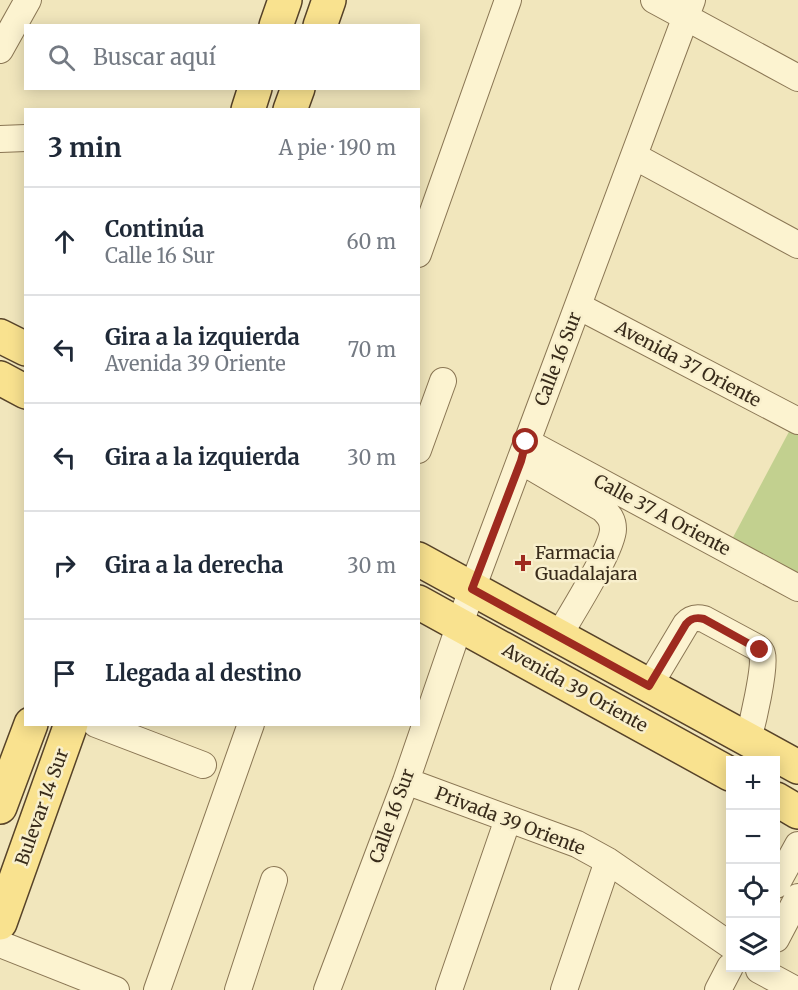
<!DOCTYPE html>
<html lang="es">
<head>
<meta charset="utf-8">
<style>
  :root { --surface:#fff; --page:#f6f6f7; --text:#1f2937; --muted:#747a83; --line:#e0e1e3 }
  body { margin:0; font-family:Merriweather,serif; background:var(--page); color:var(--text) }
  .controls { position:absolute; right:18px; bottom:18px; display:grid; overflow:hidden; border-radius:0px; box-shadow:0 3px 15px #0003 }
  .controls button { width:54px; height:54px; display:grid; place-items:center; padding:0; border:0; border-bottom:2px solid var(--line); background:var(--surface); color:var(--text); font:30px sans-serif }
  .stop { position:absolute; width:18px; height:18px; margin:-14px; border:4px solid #9e2a1f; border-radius:50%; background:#fff }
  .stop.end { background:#9e2a1f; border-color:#fff; box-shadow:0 2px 6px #0008 }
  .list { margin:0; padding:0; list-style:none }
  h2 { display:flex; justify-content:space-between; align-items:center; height:78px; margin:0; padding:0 24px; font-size:26px }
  h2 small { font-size:20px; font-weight:400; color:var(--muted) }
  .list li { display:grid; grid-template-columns:39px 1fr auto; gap:18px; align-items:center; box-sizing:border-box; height:108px; padding:0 24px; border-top:2px solid var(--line) }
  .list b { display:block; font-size:22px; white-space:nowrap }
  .list p { margin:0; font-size:20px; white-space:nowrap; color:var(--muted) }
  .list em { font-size:20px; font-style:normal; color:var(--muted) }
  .icon { flex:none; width:33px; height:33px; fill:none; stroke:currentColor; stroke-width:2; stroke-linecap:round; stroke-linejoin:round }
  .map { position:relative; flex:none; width:798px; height:990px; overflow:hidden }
  .search { position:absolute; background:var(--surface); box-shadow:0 3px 15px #0003; left:24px; top:24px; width:396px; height:66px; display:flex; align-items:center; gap:15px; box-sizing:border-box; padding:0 21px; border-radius:0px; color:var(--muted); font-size:22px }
  .panel { position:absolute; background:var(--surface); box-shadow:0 3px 15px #0003; left:24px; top:108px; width:396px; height:618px; border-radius:0px }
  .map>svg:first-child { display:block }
</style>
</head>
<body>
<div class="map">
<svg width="798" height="990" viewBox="0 0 798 990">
  <rect width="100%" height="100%" fill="#f1e6bc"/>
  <path fill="#c2d08f" d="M 792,426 L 798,431 L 798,579 L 730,543 Z"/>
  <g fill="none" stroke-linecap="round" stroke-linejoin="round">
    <defs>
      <path id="minor" d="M 654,0 L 798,78
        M 0,50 L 28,0
        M 0,139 L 26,138
        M 634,156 L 798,245
        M 418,254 L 508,0
        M 578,306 L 798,421
        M 527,442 L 798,588
        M 418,450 L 443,381
        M 521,461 L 603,509 C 609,515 613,520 613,529 C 613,549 570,616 558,637
        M 649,686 L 686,624 C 691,618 696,617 704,619 L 756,647 C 760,650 761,650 762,654 C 766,667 752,725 748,740
        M 96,724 L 203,765
        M 406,781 L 577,844 L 608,861 L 730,945
        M 776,885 L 798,845
        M 776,939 L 798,897
        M 0,944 L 116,990
        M 759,970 L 796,990
        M 157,990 L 251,724
        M 238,990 L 274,880
        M 327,990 L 406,781 L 472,589 L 692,0
        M 449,990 L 508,819
        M 564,990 L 608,861
        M 718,990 L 730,967"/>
      <path id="major" d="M 276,26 L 285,0
        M 320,26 L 329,0
        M 248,110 L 255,88
        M 290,110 L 298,88
        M 0,336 L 26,349
        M 0,378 L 26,392
        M 418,559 L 798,767
        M 418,602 L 730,774
        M 776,799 L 798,812
        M 0,807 L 31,724
        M 0,923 L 71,724"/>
    </defs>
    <use href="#minor" stroke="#8a7654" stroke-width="28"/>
    <use href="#major" stroke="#574329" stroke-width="36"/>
    <use href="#minor" stroke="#fcf3d0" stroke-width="26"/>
    <use href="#major" stroke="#f9e28f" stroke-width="33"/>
  </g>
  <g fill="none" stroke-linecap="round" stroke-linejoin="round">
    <path stroke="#9e2a1f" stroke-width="8" d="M 526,442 L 521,461 L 472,589 L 649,686 L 686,624 C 691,618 696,617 704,619 L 760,650"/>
  </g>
  <path fill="#9e2a1f" stroke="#f8efcc" stroke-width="2" d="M520 554h6v6h6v6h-6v6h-6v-6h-6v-6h6z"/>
  <g text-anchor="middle" stroke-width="5" stroke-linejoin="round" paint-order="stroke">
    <g font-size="18" fill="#382b1a" stroke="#f8efcc">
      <text transform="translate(558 359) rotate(-69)" y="6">Calle 16 Sur</text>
      <text transform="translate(688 364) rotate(28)" y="6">Avenida 37 Oriente</text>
      <text transform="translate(662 515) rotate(28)" y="6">Calle 37 A Oriente</text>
      <text transform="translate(575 688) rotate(29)" y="6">Avenida 39 Oriente</text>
      <text transform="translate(42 807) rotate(-70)" y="6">Bulevar 14 Sur</text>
      <text transform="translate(392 816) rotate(-70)" y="6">Calle 16 Sur</text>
      <text transform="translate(510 821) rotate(21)" y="6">Privada 39 Oriente</text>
    </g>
    <g font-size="18" fill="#382b1a" stroke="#f8efcc" text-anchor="start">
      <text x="535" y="559">Farmacia<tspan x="535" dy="21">Guadalajara</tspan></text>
    </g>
  </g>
</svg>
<div class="controls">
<button>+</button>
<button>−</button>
<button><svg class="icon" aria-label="locate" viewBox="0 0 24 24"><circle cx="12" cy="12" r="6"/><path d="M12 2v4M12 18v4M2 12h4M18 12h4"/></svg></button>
<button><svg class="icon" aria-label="layers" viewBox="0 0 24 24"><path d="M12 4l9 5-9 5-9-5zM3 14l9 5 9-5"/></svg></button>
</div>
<div class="stop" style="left:526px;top:442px"></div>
<div class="stop end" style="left:760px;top:650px"></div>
<div class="search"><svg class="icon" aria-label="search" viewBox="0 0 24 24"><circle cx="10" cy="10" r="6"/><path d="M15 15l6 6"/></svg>Buscar aquí</div>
<section class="panel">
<h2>3 min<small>A pie · 190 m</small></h2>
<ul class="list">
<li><svg class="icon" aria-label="ahead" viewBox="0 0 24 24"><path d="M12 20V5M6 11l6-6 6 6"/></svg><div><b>Continúa</b><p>Calle 16 Sur</p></div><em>60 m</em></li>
<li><svg class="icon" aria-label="left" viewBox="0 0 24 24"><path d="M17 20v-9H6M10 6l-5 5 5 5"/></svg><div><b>Gira a la izquierda</b><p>Avenida 39 Oriente</p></div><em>70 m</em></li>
<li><svg class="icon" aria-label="left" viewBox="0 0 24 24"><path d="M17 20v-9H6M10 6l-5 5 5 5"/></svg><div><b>Gira a la izquierda</b></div><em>30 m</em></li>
<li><svg class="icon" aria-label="right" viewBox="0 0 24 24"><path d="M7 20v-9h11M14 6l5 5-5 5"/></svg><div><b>Gira a la derecha</b></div><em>30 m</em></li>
<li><svg class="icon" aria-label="arrive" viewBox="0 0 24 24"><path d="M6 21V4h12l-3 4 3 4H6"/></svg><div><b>Llegada al destino</b></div></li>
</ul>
</section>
</div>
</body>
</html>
